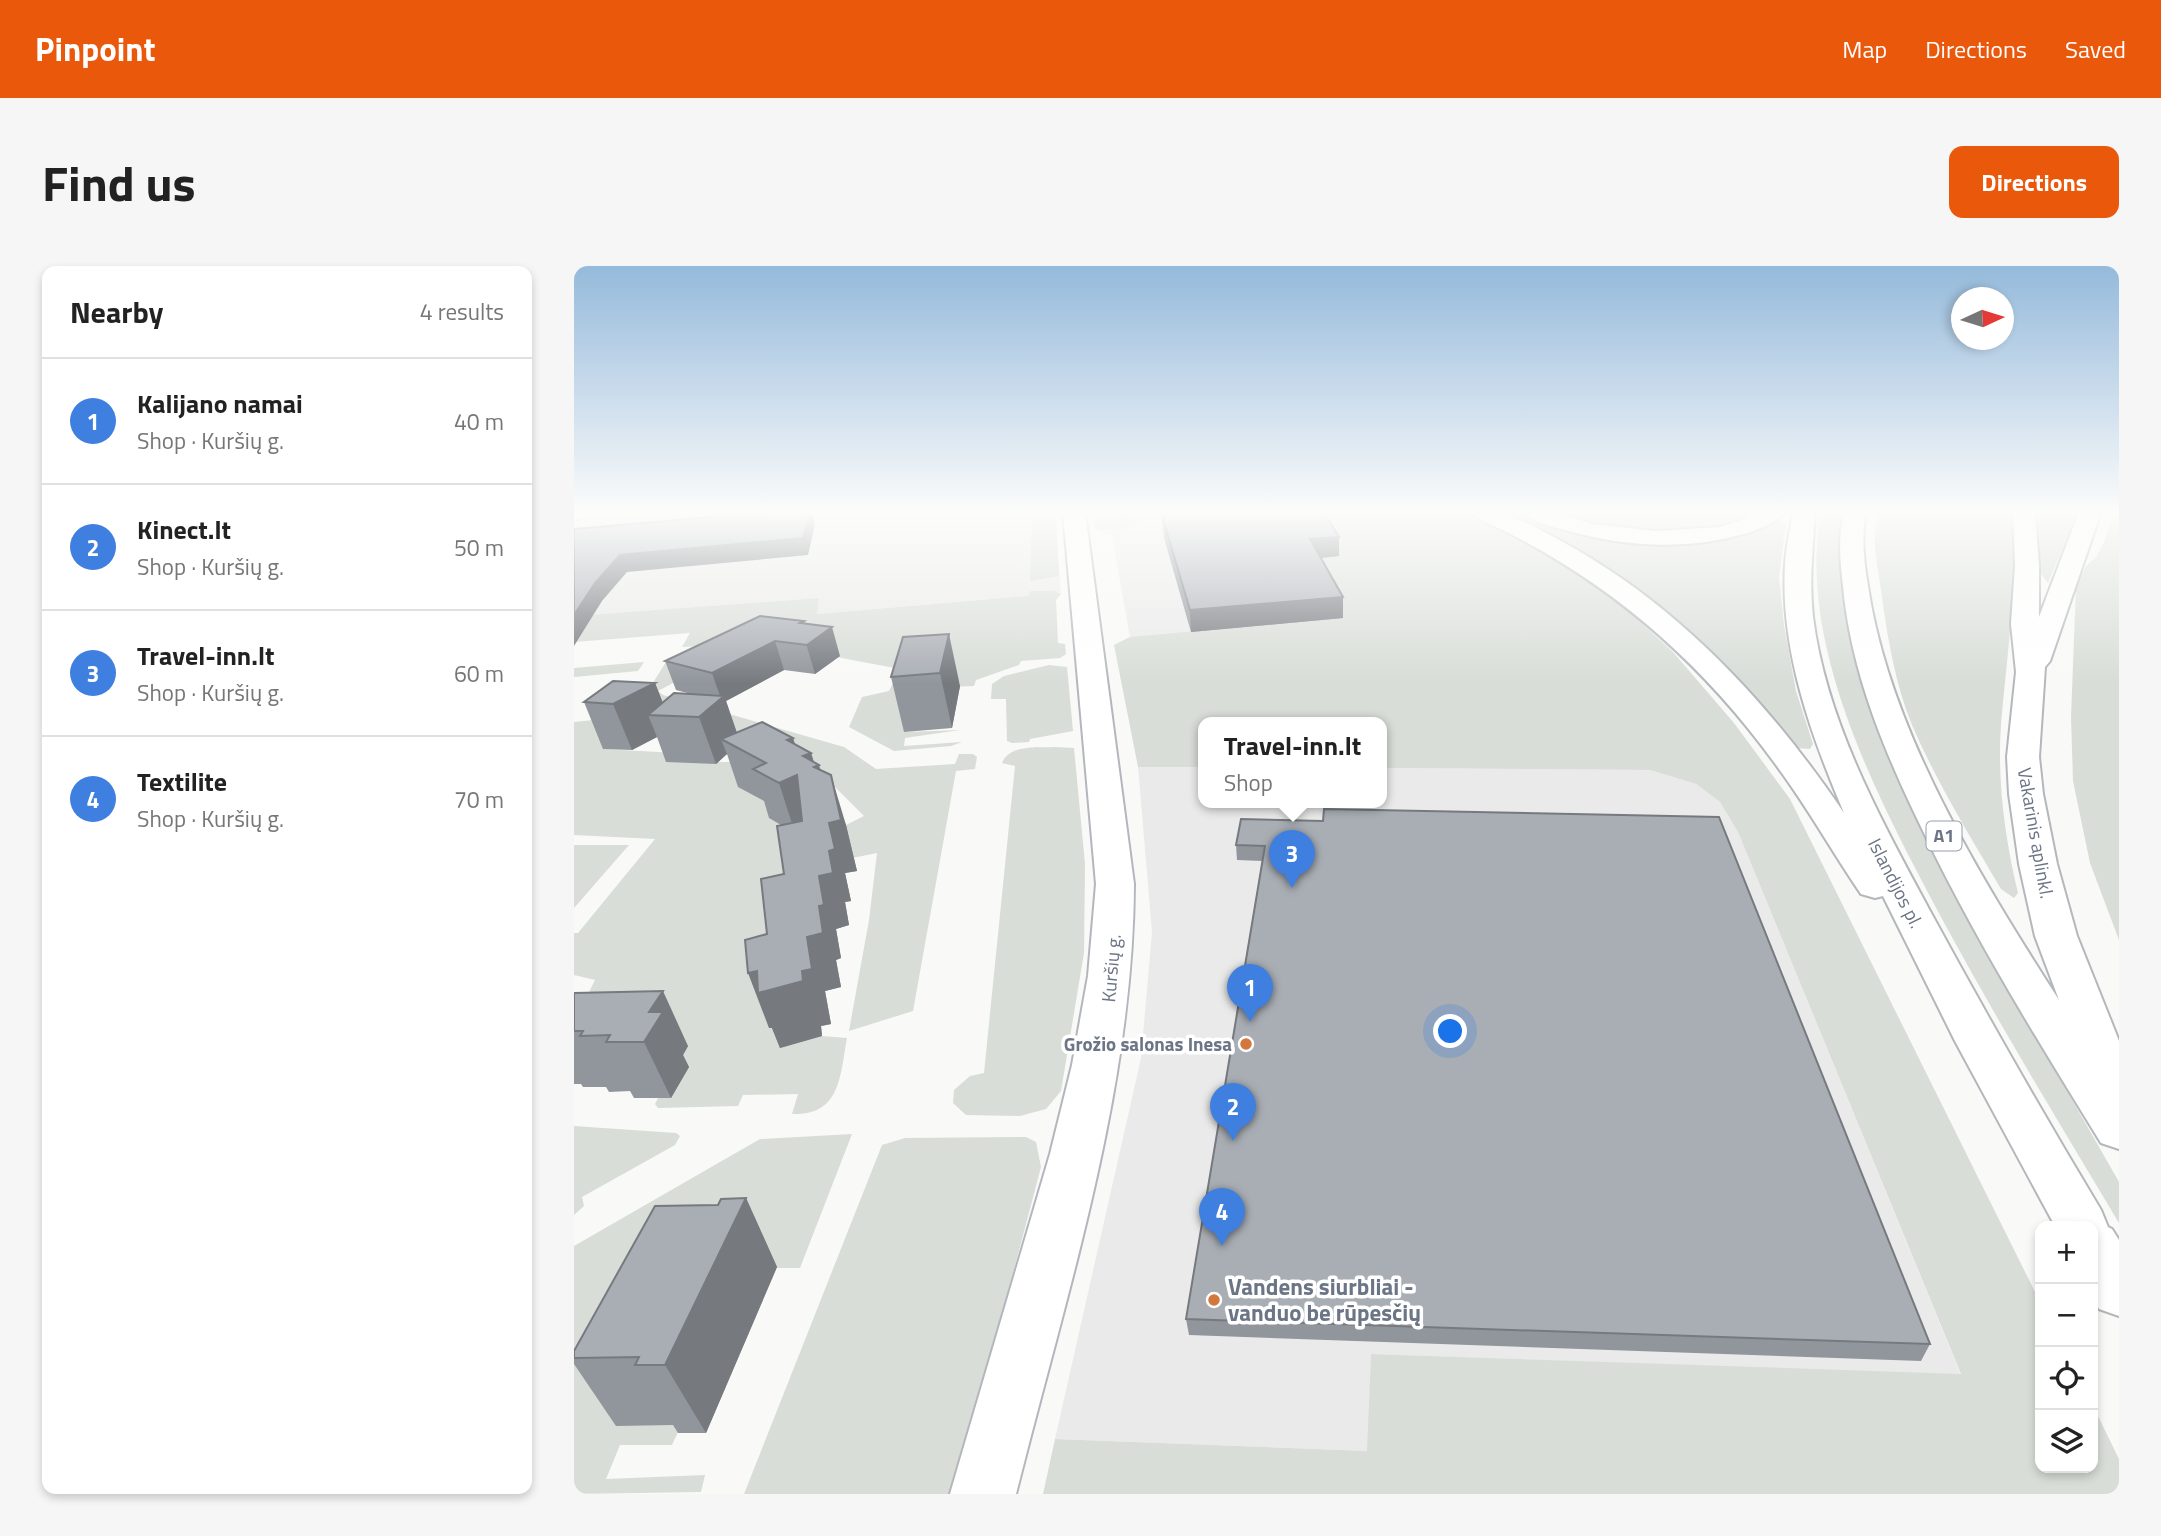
<!DOCTYPE html>
<html lang="en">
<head>
<meta charset="utf-8">
<style>
  :root { --surface:#fff; --page:#f6f6f6; --text:#222; --muted:#767676; --line:#e0e0e0; --accent:#ea580c }
  body { margin:0; font-family:"Titillium Web",sans-serif; background:var(--page); color:var(--text) }
  .controls { position:absolute; right:21px; bottom:21px; display:grid; overflow:hidden; border-radius:14px; box-shadow:0 4px 10px #0003 }
  .controls button { width:63px; height:63px; display:grid; place-items:center; padding:0; border:0; border-bottom:2px solid var(--line); background:var(--surface); color:var(--text); font:35px sans-serif }
  .compass { position:absolute; left:1377px; top:21px; width:63px; height:63px; border-radius:50%; background:var(--surface); box-shadow:0 4px 10px #0003; rotate:86deg }
  .you { position:absolute; left:877px; top:766px; width:24px; height:24px; margin:-18px; border:5px solid #fff; border-radius:50%; background:#1a73e8; box-shadow:0 0 0 10px #1a73e833 }
  .badge { display:grid; place-items:center; width:46px; height:46px; border-radius:50%; background:var(--accent); color:#fff; font-size:23px; font-weight:700 }
  .pin { position:absolute; translate:-50% -58px; filter:drop-shadow(0 2px 4px #0008) }
  .pin::after { content:''; position:absolute; top:37px; width:24px; height:21px; background:inherit; clip-path:polygon(0 0,100% 0,50% 100%) }
  .popup { position:absolute; left:624px; top:451px; width:189px; height:91px; box-sizing:border-box; display:grid; place-content:center; border-radius:14px; background:var(--surface); filter:drop-shadow(0 2px 5px #0005); font-size:23px; white-space:nowrap; color:var(--muted) }
  .popup b { font-size:26px; color:var(--text) }
  .popup::after { content:''; position:absolute; left:50%; top:100%; margin-left:-14px; border:14px solid transparent; border-top-color:var(--surface) }
  .list { margin:0; padding:0; list-style:none }
  h2 { display:flex; justify-content:space-between; align-items:center; height:91px; margin:0; padding:0 28px; font-size:30px }
  h2 small { font-size:23px; font-weight:400; color:var(--muted) }
  .list li { display:grid; grid-template-columns:46px 1fr auto; gap:21px; align-items:center; box-sizing:border-box; height:126px; padding:0 28px; border-top:2px solid var(--line) }
  .list b { display:block; font-size:26px; white-space:nowrap }
  .list p { margin:0; font-size:23px; white-space:nowrap; color:var(--muted) }
  .list em { font-size:23px; font-style:normal; color:var(--muted) }
  .icon { flex:none; width:38px; height:38px; fill:none; stroke:currentColor; stroke-width:2; stroke-linecap:round; stroke-linejoin:round }
  .map { position:relative; flex:none; width:1545px; height:1228px; overflow:hidden; border-radius:14px }
  header { display:flex; align-items:center; gap:42px; box-sizing:border-box; height:98px; padding:0 35px; background:var(--accent); color:#fff }
  header strong { font-size:33px }
  nav { display:flex; gap:38px; margin-inline-start:auto; font-size:24px }
  .intro { display:flex; align-items:center; justify-content:space-between; box-sizing:border-box; height:168px; padding:0 42px }
  h1 { margin:0; font-size:49px }
  .button { padding:18px 32px; border-radius:14px; background:var(--accent); color:#fff; font-size:24px; font-weight:700 }
  main { display:flex; gap:42px; padding:0 42px }
  aside { flex:1; background:var(--surface); border-radius:14px; box-shadow:0 4px 10px #0003 }
  .map>svg:first-child { display:block }
</style>
</head>
<body>
<header>
<strong>Pinpoint</strong>
<nav><a>Map</a><a>Directions</a><a>Saved</a></nav>
</header>
<div class="intro"><h1>Find us</h1><a class="button">Directions</a></div>
<main>
<aside>
<h2>Nearby<small>4 results</small></h2>
<ul class="list">
<li><span class="badge" style="background:#3f7fe0">1</span><div><b>Kalijano namai</b><p>Shop · Kuršių g.</p></div><em>40 m</em></li>
<li><span class="badge" style="background:#3f7fe0">2</span><div><b>Kinect.lt</b><p>Shop · Kuršių g.</p></div><em>50 m</em></li>
<li><span class="badge" style="background:#3f7fe0">3</span><div><b>Travel-inn.lt</b><p>Shop · Kuršių g.</p></div><em>60 m</em></li>
<li><span class="badge" style="background:#3f7fe0">4</span><div><b>Textilite</b><p>Shop · Kuršių g.</p></div><em>70 m</em></li>
</ul>
</aside>
<div class="map">
<svg width="1545" height="1228" viewBox="0 0 1545 1228">
  <rect width="100%" height="100%" fill="#f9f9f7"/>
  <path fill="#eaeaea" d="M 48,246 L 481,246 L 487,328 L 480,325 L 456,325 L 454,330 L 242,348 L 245,332 L 0,350 L 0,252 Z
    M 519,246 L 744,246 L 765,290 L 738,292 L 769,352 L 540,379 L 556,371 L 538,270 L 521,263 Z
    M 564,501 L 629,501 L 629,536 L 807,536 L 807,502 L 1076,504 L 1122,518 L 1146,536 L 1164,566 L 1387,1109 L 797,1088 L 794,1185 L 481,1173 L 567,792 L 578,666 Z"/>
  <path fill="#d8ddd7" fill-rule="evenodd" d="M 744,246 L 889,246 L 901,250 L 991,297 L 1048,339 L 1099,386 L 1160,457 L 1216,533 L 1466,1036 L 1466,1202 L 1519,1202 L 1519,1140 L 1545,1193 L 1545,1228 L 469,1228 L 481,1173 L 793,1185 L 797,1088 L 1387,1108 L 1164,566 L 1146,536 L 1122,518 L 1076,504 L 807,502 L 807,456 L 629,456 L 629,501 L 564,501 L 540,379 L 556,371 L 769,352 L 737,293 L 765,290 Z
    M 919,246 L 957,246 L 977,255 L 1088,274 L 1203,254 L 1212,257 L 1205,311 L 1210,359 L 1222,425 L 1239,478 L 1236,483 L 1221,482 L 1189,443 L 953,261 Z
    M 972,246 L 1191,246 C 1151,282 1018,266 972,246 Z
    M 1247,246 L 1269,246 C 1263,292 1271,340 1281,385 L 1412,683 L 1545,916 L 1545,957 C 1487,860 1428,763 1374,664 C 1311,546 1221,384 1247,246 Z
    M 1304,246 L 1439,246 C 1444,317 1433,388 1427,458 C 1423,515 1431,573 1444,627 L 1440,632 L 1427,623 C 1396,570 1363,517 1338,459 C 1321,418 1313,369 1307,324 C 1303,297 1297,272 1304,246 Z
    M 1463,246 L 1504,246 L 1474,317 L 1466,307 Z
    M 1540,246 L 1545,246 L 1545,674 L 1516,597 L 1499,515 L 1497,451 L 1502,321 L 1512,300 L 1522,291 L 1531,274 Z
    M 552,249 L 563,251 L 563,257 C 552,264 531,266 520,261 L 520,252 Z
    M 477,254 L 482,255 L 485,310 L 456,315 L 458,255 Z
    M 456,325 L 480,325 L 487,328 L 482,334 L 484,377 L 491,378 L 492,388 L 486,392 L 447,395 L 445,399 L 402,414 L 400,420 L 373,421 L 331,466 L 386,464 L 331,472 L 330,480 L 388,476 L 377,480 L 320,485 L 275,461 L 288,431 L 315,425 L 326,403 L 145,369 L 127,380 L 108,381 L 116,367 L 0,376 L 0,350 L 245,332 L 243,348 L 454,330 Z
    M 70,396 L 64,405 L 0,411 L 0,402 Z
    M 92,396 L 122,405 L 84,425 L 89,429 L 270,481 L 302,503 L 381,498 L 385,488 L 399,488 L 403,491 L 401,503 L 382,505 L 339,745 L 275,765 L 295,654 L 303,587 L 244,599 L 204,760 L 206,782 L 248,770 L 273,772 C 266,809 267,850 218,848 L 224,828 L 169,829 L 164,840 L 84,842 L 81,838 L 84,832 L 113,780 L 14,728 L 21,714 L 0,709 L 0,667 L 4,667 L 81,573 L 0,569 L 0,456 L 40,452 L 30,483 L 102,487 L 94,496 L 157,496 L 163,468 L 65,439 ZM 234,494 L 290,550 L 244,573 L 194,532 L 188,534 L 165,521 Z
    M 475,399 L 493,401 L 499,465 L 456,473 L 455,476 L 438,477 L 433,475 L 432,433 L 417,433 L 418,418 L 430,410 Z
    M 481,481 L 500,482 L 511,598 L 510,687 L 487,825 L 472,843 L 446,850 L 392,849 L 379,837 L 380,824 L 396,810 L 410,807 L 441,500 L 428,497 C 435,478 464,482 481,481 Z
    M 0,579 L 55,579 L 0,642 Z
    M 0,860 L 102,867 L 106,870 L 101,879 L 8,931 L 10,940 L 0,949 Z
    M 278,868 L 226,1002 L 180,1002 L 98,1179 L 46,1179 L 32,1213 L 131,1209 L 127,1226 L 0,1228 L 0,980 L 186,873 Z
    M 452,871 L 462,876 L 467,901 L 407,1129 L 375,1228 L 170,1228 L 308,879 L 331,872 Z"/>
  <g fill="none" stroke-linecap="round" stroke-linejoin="round">
    <defs>
      <path id="secondary" d="M 489,246 L 511,246 L 560,618 C 559,826 492,1028 442,1228 L 376,1228 L 476,888 L 498,799 L 514,710 L 522,618 Z"/>
      <path id="primary" d="M 0,246 L 14,246 L 11,251 L 0,253 Z"/>
      <path id="trunk" d="M 898,246 C 932,243 958,259 987,275 C 1104,338 1196,438 1270,547 C 1237,469 1206,384 1211,299 C 1212,281 1216,263 1219,246 L 1241,246 C 1239,283 1235,313 1239,351 C 1252,455 1307,554 1356,645 C 1411,746 1468,846 1527,944 L 1534,961 L 1538,963 L 1545,974 L 1545,1050 L 1525,1043 L 1519,1031 L 1519,960 L 1481,960 L 1381,775 L 1309,630 L 1301,632 L 1287,628 C 1259,587 1235,544 1205,503 C 1125,391 1026,307 901,251 Z
        M 952,246 L 981,246 L 1018,258 L 1082,265 L 1146,261 L 1168,254 L 1183,246 L 1210,246 C 1202,257 1185,263 1173,267 C 1113,285 1050,281 991,264 C 979,261 959,257 952,246 Z
        M 1270,246 L 1292,246 C 1287,271 1290,296 1294,320 C 1315,464 1407,613 1485,734 L 1461,670 L 1445,598 L 1435,528 L 1433,491 L 1442,406 L 1437,358 L 1441,300 L 1439,246 L 1461,246 L 1465,300 L 1465,351 L 1505,246 L 1527,246 L 1476,395 L 1471,401 L 1465,491 L 1469,528 L 1483,598 L 1503,670 L 1545,775 L 1545,883 L 1527,877 C 1464,775 1401,673 1349,565 C 1311,487 1277,407 1269,320 C 1266,295 1264,270 1270,246 Z"/>
    </defs>
    <use href="#secondary" stroke="#b3b7bd" stroke-width="4"/>
    <use href="#primary" stroke="#b4b8bc" stroke-width="4"/>
    <use href="#trunk" stroke="#b4b7bb" stroke-width="4"/>
    <use href="#secondary" fill="#fff" fill-rule="evenodd"/>
    <use href="#primary" fill="#fff" fill-rule="evenodd"/>
    <use href="#trunk" fill="#fff" fill-rule="evenodd"/>
  </g>
  <path fill="#91969c" d="M 587,246 L 750,246 L 765,290 L 747,292 L 769,331 L 769,352 L 617,366 L 590,272 Z
    M 231,358 L 266,390 L 241,408 L 210,404 L 152,435 L 163,467 L 219,472 L 221,479 L 237,487 L 240,496 L 246,504 L 272,559 L 283,605 L 271,607 L 277,635 L 271,636 L 275,659 L 262,663 L 267,692 L 262,694 L 267,721 L 251,725 L 257,758 L 247,760 L 248,770 L 206,782 L 198,762 L 195,762 L 193,668 L 210,608 L 207,559 L 195,552 L 190,535 L 164,521 L 153,488 L 142,498 L 92,496 L 83,471 L 58,484 L 29,483 L 10,436 L 81,417 L 89,437 L 117,428 L 102,424 L 91,395 Z
    M 329,371 L 386,420 L 378,462 L 330,466 L 317,411 Z
    M 667,553 L 1356,1078 L 1347,1095 L 615,1069 L 612,1053 L 688,595 L 663,594 L 662,579 Z
    M 0,727 L 114,780 L 109,789 L 115,801 L 97,832 L 60,832 L 56,825 L 35,826 L 32,821 L 9,821 L 7,818 L 0,818 Z
    M 172,932 L 203,1001 L 132,1167 L 104,1167 L 99,1159 L 42,1160 L 0,1098 L 0,1085 L 144,939 Z"/>
  <path fill="#767a7f" d="M 236,246 L 238,246 L 241,258 L 234,289 L 53,306 L 28,335 L 0,380 L 0,349 L 21,317 L 46,289 Z
    M 765,271 L 765,290 L 737,293 L 736,273 Z
    M 769,331 L 769,352 L 617,366 L 616,344 Z
    M 230,355 L 236,376 L 258,361 L 266,390 L 241,408 L 226,357 Z
    M 375,368 L 386,420 L 378,462 L 366,407 Z
    M 201,375 L 210,404 L 152,435 L 166,476 L 147,473 L 153,488 L 142,498 L 125,451 L 147,433 L 138,407 Z
    M 81,417 L 94,450 L 74,449 L 83,471 L 58,484 L 39,438 Z
    M 219,472 L 234,520 L 213,474 Z
    M 237,487 L 241,500 L 245,499 L 259,548 L 229,490 Z
    M 223,509 L 238,558 L 221,567 L 205,517 Z
    M 257,509 L 272,559 L 283,605 L 271,607 L 277,635 L 271,636 L 275,659 L 262,663 L 267,692 L 262,694 L 267,721 L 251,725 L 257,758 L 247,760 L 248,770 L 206,782 L 198,762 L 195,762 L 174,707 L 183,705 L 228,705 L 233,671 L 245,640 L 245,610 L 255,585 Z
    M 89,725 L 114,780 L 109,789 L 115,801 L 97,832 L 70,776 L 75,746 Z
    M 172,932 L 203,1001 L 132,1167 L 91,1099 Z"/>
  <path fill="#a9aeb5" stroke="#767a7f" stroke-width="2" d="M 194,246 L 236,246 L 229,272 L 46,289 L 21,317 L 0,349 L 0,263 Z
    M 589,246 L 750,246 L 765,271 L 736,273 L 769,331 L 616,344 L 589,253 L 591,253 Z
    M 186,350 L 230,355 L 226,357 L 258,361 L 233,379 L 201,375 L 138,407 L 91,395 Z
    M 375,368 L 366,407 L 317,411 L 329,371 Z
    M 39,415 L 81,417 L 39,438 L 10,436 Z
    M 100,427 L 150,430 L 125,451 L 74,449 Z
    M 188,456 L 219,472 L 213,474 L 237,487 L 229,490 L 245,499 L 240,501 L 257,509 L 267,554 L 255,557 L 261,583 L 255,585 L 259,607 L 245,610 L 250,639 L 245,640 L 249,667 L 233,671 L 238,703 L 228,705 L 229,715 L 184,727 L 183,705 L 174,707 L 171,674 L 193,668 L 187,613 L 210,608 L 203,560 L 228,555 L 223,509 L 205,517 L 179,503 L 192,497 L 147,473 Z
    M 750,543 L 1145,551 L 1356,1078 L 612,1053 L 691,580 L 662,579 L 667,553 L 749,555 Z
    M 89,725 L 75,746 L 89,746 L 70,776 L 32,776 L 36,769 L 6,770 L 9,765 L 0,765 L 0,727 Z
    M 172,932 L 91,1099 L 61,1099 L 65,1091 L 0,1092 L 0,1085 L 81,940 L 144,939 L 147,933 Z"/>
  <linearGradient id="sky" x2="0" y2="1"><stop stop-color="#95badb"/><stop offset="0.59" stop-color="#fcfcfb"/><stop offset="1" stop-color="#fcfcfb" stop-opacity="0"/></linearGradient>
  <rect width="1545" height="418" fill="url(#sky)"/>
  <g fill="#d2783e" stroke="#fff" stroke-width="2.5">
    <circle cx="672" cy="778" r="7"/>
    <circle cx="640" cy="1034" r="7"/>
  </g>
  <g text-anchor="middle" stroke-width="7" stroke-linejoin="round" paint-order="stroke">
    <rect fill="#fff" stroke="#979eaa" stroke-width="2" x="1352.5" y="555.5" width="35" height="29" rx="5"/>
    <g font-size="18" font-weight="bold" fill="#6b7585">
      <text x="1370" y="576">A1</text>
    </g>
    <g font-size="19" fill="#6b7585" stroke="#fff">
      <text transform="translate(1462 567) rotate(80)" y="7">Vakarinis aplinkl.</text>
      <text transform="translate(1322 617) rotate(63)" y="7">Islandijos pl.</text>
      <text transform="translate(537 702) rotate(-85)" y="7">Kuršių g.</text>
    </g>
    <g font-size="19" font-weight="bold" fill="#6b7585" stroke="#fff" text-anchor="end">
      <text x="658" y="785">Grožio salonas Inesa</text>
    </g>
    <g font-size="23" font-weight="bold" fill="#6b7585" stroke="#fff" text-anchor="start">
      <text x="654" y="1029">Vandens siurbliai -<tspan x="654" dy="26">vanduo be rūpesčių</tspan></text>
    </g>
  </g>
</svg>
<div class="controls">
<button>+</button>
<button>−</button>
<button><svg class="icon" aria-label="locate" viewBox="0 0 24 24"><circle cx="12" cy="12" r="6"/><path d="M12 2v4M12 18v4M2 12h4M18 12h4"/></svg></button>
<button><svg class="icon" aria-label="layers" viewBox="0 0 24 24"><path d="M12 4l9 5-9 5-9-5zM3 14l9 5 9-5"/></svg></button>
</div>
<svg class="compass" viewBox="-18 -18 36 36"><path d="M0-13l5 13h-10z" fill="#e53935"/><path d="M0 13l5-13h-10z" fill="#767676"/></svg>
<div class="you"></div>
<div class="pin badge" style="left:676px;top:756px;background:#3f7fe0">1</div>
<div class="pin badge" style="left:659px;top:875px;background:#3f7fe0">2</div>
<div class="pin badge" style="left:718px;top:622px;background:#3f7fe0">3</div>
<div class="popup"><b>Travel-inn.lt</b>Shop</div>
<div class="pin badge" style="left:648px;top:980px;background:#3f7fe0">4</div>
</div>
</main>
</body>
</html>
